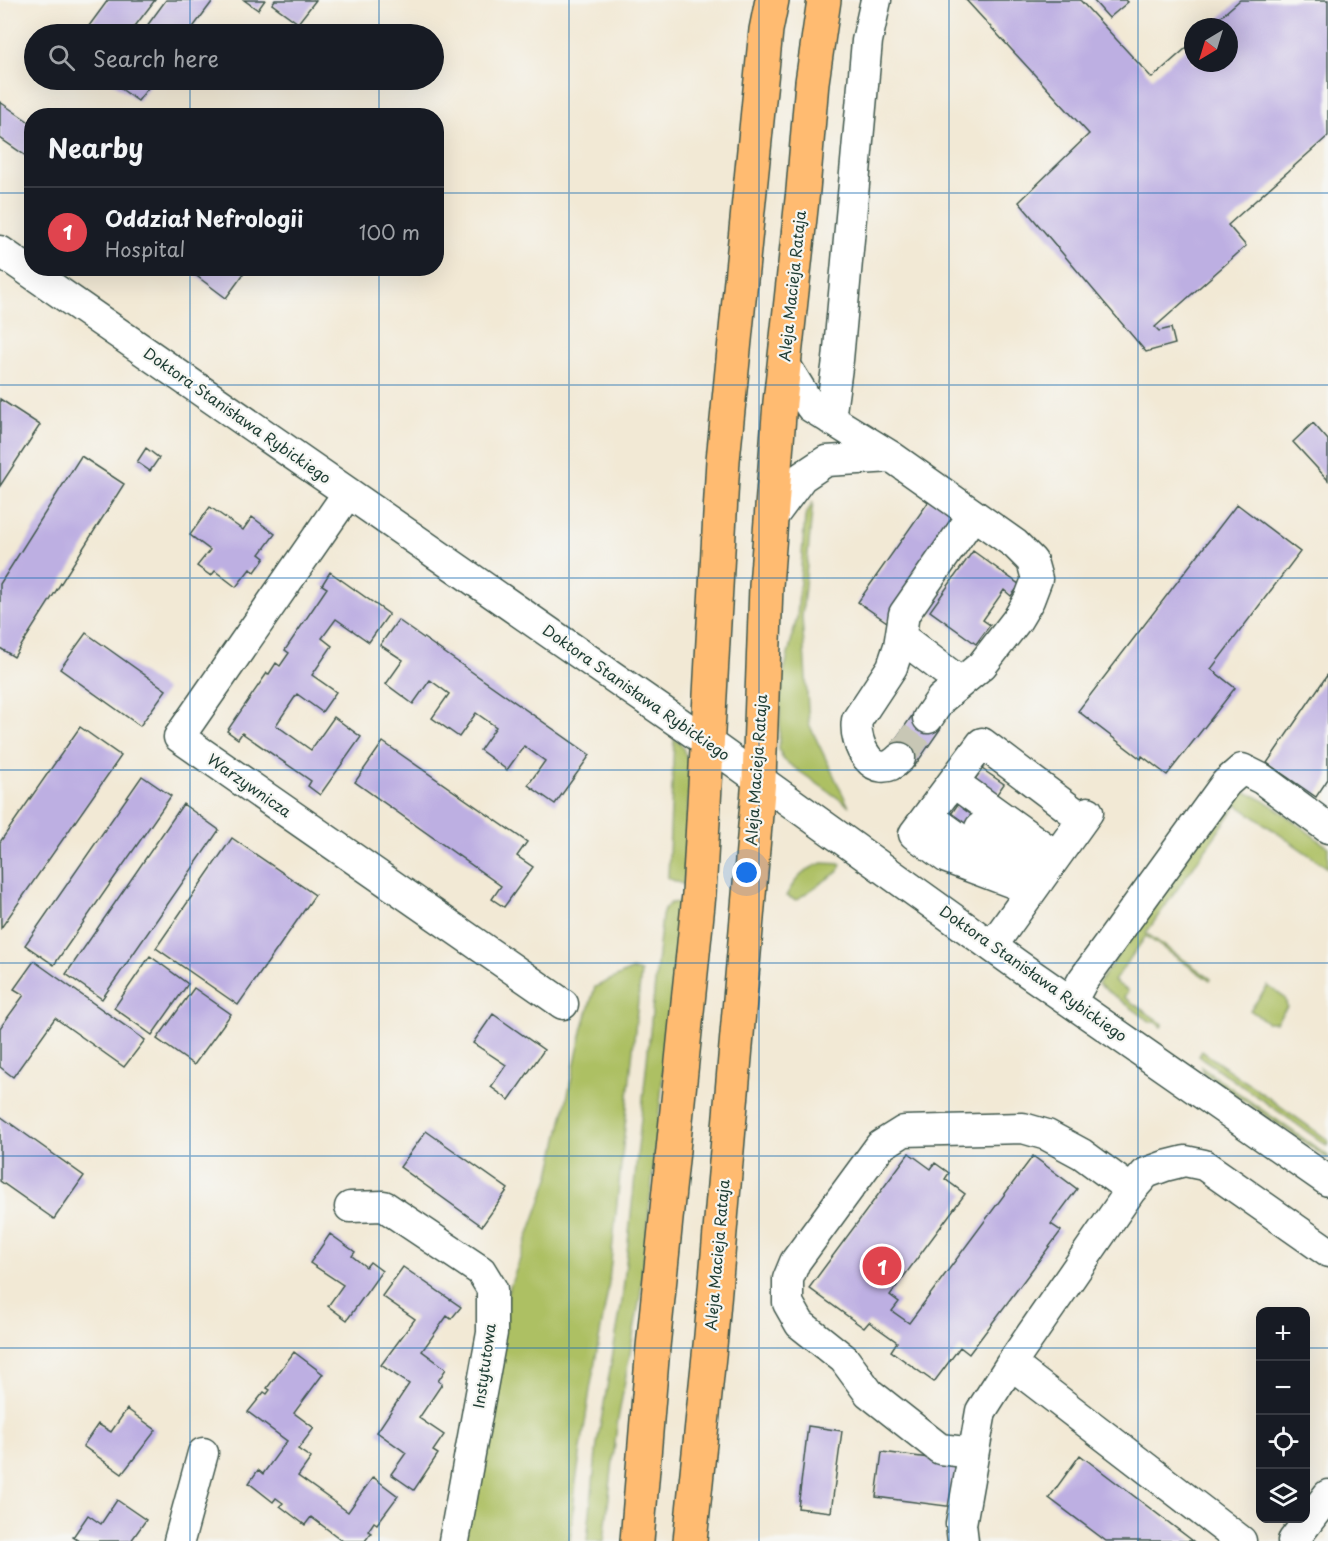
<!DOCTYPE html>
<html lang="en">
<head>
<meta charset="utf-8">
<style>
  :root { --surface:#171b24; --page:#242831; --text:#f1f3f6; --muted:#9ea1a6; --line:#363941; --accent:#8c9099 }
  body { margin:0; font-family:"Playpen Sans",sans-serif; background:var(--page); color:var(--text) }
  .controls { position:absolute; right:18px; bottom:18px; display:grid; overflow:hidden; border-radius:12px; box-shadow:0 6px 24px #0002 }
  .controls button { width:54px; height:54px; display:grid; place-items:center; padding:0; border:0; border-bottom:2px solid var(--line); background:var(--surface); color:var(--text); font:30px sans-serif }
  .compass { position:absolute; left:1184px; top:18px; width:54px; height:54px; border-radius:50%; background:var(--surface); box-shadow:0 6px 24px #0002; rotate:218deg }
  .you { position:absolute; left:747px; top:873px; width:21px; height:21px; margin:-15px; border:4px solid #fff; border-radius:50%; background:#1a73e8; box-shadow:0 0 0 9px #1a73e833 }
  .badge { display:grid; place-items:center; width:39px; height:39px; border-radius:50%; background:var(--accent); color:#fff; font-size:20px; font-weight:700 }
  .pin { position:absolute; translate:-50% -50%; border:3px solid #fff; box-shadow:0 2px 6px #0006 }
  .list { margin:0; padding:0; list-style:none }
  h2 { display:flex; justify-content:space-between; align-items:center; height:78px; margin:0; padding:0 24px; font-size:26px }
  h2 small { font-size:20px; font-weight:400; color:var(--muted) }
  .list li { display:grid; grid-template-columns:39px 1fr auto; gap:18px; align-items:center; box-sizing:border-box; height:90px; padding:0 24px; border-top:2px solid var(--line) }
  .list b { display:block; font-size:22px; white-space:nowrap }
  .list p { margin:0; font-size:20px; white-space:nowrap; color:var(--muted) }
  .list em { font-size:20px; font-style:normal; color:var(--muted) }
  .icon { flex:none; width:33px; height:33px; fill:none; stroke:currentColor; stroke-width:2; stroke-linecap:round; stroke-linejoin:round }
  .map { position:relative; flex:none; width:1328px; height:1541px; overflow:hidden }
  .search { position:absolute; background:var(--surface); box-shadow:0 6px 24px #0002; left:24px; top:24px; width:420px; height:66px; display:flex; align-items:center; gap:15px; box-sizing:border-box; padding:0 21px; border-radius:33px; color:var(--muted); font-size:22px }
  .panel { position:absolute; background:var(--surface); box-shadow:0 6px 24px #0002; left:24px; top:108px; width:420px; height:168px; border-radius:24px }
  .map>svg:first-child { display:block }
</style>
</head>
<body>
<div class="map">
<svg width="1328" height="1541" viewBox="0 0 1328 1541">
  <rect width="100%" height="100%" fill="#f6f6f2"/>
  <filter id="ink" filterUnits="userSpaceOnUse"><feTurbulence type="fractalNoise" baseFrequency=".0167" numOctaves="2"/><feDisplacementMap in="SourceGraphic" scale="12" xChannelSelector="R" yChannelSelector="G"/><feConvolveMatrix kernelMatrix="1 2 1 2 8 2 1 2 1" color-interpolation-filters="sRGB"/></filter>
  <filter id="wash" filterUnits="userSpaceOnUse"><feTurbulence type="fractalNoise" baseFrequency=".008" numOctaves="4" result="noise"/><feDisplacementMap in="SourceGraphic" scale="24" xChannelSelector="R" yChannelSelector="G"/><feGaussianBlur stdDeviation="1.35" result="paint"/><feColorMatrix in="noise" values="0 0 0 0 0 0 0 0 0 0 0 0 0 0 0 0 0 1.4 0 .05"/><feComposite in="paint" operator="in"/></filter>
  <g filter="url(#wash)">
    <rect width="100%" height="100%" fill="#f2e9d5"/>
    <path fill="#adc064" stroke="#667e4c" stroke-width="1.5" d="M 813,501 L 802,617 L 809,724 L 848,805 L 789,764 L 783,759 L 779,749 L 781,684 L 797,617 L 805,517 Z
      M 674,738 L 682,746 L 690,766 L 684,885 L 668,878 Z
      M 1240,791 C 1266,795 1305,831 1328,847 L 1328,868 L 1237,805 L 1146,933 L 1211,979 L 1210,981 L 1146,936 L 1114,981 L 1128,991 L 1124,997 L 1163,1024 L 1161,1027 L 1155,1022 L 1151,1022 L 1098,984 L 1228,796 Z
      M 823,863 L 841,864 L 839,871 L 796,900 L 786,896 C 795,879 805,868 823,863 Z
      M 681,902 L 640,1298 L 617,1425 L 604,1541 L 587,1541 L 597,1444 L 622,1301 L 662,916 L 664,910 L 670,903 Z
      M 631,970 L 641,972 L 608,1290 L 590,1390 L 576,1482 L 570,1541 L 463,1541 L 507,1295 L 550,1175 L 583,1027 L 595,987 Z
      M 1268,986 L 1285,998 L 1287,1007 L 1276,1022 L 1267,1022 L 1250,1010 Z
      M 1202,1051 L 1328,1140 L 1328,1146 L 1199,1056 Z
      M 1201,1067 L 1328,1156 L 1328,1159 L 1203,1072 Z"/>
    <g id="blocks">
      <path fill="#bdafe2" d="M 108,0 L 155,0 L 129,34 L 83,34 Z
        M 166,0 L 210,0 L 212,2 L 188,34 L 141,34 Z
        M 244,0 L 265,0 L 258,10 Z
        M 275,0 L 316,0 L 298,23 L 272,4 Z
        M 966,0 L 1080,0 L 1152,78 L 1193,42 L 1193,63 L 1229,63 L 1229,27 L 1209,27 L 1240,0 L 1328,0 L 1328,136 L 1228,225 L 1246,246 L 1155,327 L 1159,331 L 1171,328 L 1175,344 L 1146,352 L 1019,202 L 1089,134 Z
        M 1093,0 L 1126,0 L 1128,2 L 1109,18 Z
        M 109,80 L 154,80 L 138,101 Z
        M 0,102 L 32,124 L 32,160 L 0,138 Z
        M 186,268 L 248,268 L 226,298 Z
        M 0,399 L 40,425 L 0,486 Z
        M 1313,423 L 1328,440 L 1328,480 L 1293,442 Z
        M 146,448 L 159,458 L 150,471 L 137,462 Z
        M 81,456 L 124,484 L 14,657 L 0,648 L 0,584 Z
        M 934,494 L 963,515 L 887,622 L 858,602 Z
        M 1237,504 L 1300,552 L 1211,669 L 1235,688 L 1167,775 L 1142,756 L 1141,759 L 1078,711 Z
        M 210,507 L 243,530 L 252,517 L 275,534 L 260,554 L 265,558 L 255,572 L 250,569 L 236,587 L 215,571 L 211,576 L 197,566 L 210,550 L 190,535 Z
        M 973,551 L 1020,585 L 1011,596 L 1004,590 L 983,620 L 990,625 L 976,644 L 930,611 Z
        M 330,572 L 389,614 L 369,642 L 336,619 L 322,638 L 332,646 L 312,675 L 336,692 L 322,712 L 297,694 L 276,725 L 311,750 L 334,717 L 361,737 L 320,795 L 308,786 L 311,781 L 242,733 L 238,739 L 227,731 L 267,673 L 269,674 L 276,663 L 280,666 L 289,653 L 285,650 L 327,588 L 322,585 Z
        M 398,620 L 590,755 L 555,804 L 528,785 L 545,761 L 524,746 L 507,770 L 480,750 L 496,727 L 476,713 L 459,737 L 432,718 L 449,694 L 430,680 L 413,704 L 386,684 L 403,660 L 380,645 Z
        M 86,633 L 166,690 L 140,726 L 60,669 Z
        M 1328,674 L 1328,779 L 1316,797 L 1267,763 Z
        M 916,710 L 941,728 L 914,767 L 888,750 Z
        M 80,727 L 121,756 L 1,928 L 0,842 Z
        M 383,742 L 527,842 L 517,856 L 533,867 L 504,907 L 492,899 L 501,886 L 355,782 Z
        M 982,769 L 1004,784 L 957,851 L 936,836 Z
        M 142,776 L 171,796 L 54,965 L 25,945 Z
        M 183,804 L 219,830 L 102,999 L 66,974 Z
        M 232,838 L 315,895 L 238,1005 L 156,948 Z
        M 150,956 L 188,984 L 152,1035 L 114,1008 Z
        M 34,961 L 145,1040 L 124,1067 L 55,1018 L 13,1077 L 0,1067 L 0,1028 L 24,995 L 14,989 Z
        M 194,988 L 231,1014 L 194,1065 L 157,1039 Z
        M 493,1014 L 544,1050 L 509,1100 L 491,1087 L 506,1065 L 473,1043 Z
        M 0,1116 L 84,1176 L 54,1219 L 0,1181 Z
        M 426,1131 L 508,1189 L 482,1226 L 400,1167 Z
        M 909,1153 L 931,1169 L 935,1163 L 949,1173 L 945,1179 L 965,1194 L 890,1295 L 899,1302 L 892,1311 L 909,1323 L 1033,1156 L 1077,1189 L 1051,1224 L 1061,1231 L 969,1354 L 960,1347 L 934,1382 L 891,1351 L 897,1342 L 869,1322 L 864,1328 L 809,1288 Z
        M 330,1234 L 355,1252 L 352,1256 L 366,1267 L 370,1262 L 382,1271 L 347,1320 L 328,1306 L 343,1285 L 310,1263 Z
        M 403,1267 L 461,1307 L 451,1319 L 447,1316 L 422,1351 L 446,1369 L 438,1381 L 442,1384 L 419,1418 L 444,1435 L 433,1451 L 438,1454 L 414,1490 L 391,1474 L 406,1453 L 377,1432 L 409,1384 L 381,1365 L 415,1319 L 382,1296 Z
        M 294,1352 L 323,1374 L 294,1413 L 314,1428 L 298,1449 L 311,1458 L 298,1476 L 348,1512 L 373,1477 L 398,1496 L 377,1524 L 374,1522 L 368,1531 L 371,1533 L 365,1541 L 343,1541 L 311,1517 L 305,1525 L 280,1506 L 283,1503 L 276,1498 L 273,1502 L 249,1483 L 258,1470 L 263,1474 L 287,1441 L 248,1412 L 264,1392 L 267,1394 L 270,1390 L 267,1388 Z
        M 127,1409 L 156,1430 L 122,1474 L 83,1446 L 98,1424 L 111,1432 Z
        M 808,1426 L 842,1431 L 831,1512 L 798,1508 Z
        M 882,1452 L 960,1462 L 954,1507 L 876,1497 Z
        M 1080,1455 L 1193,1541 L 1106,1541 L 1049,1498 Z
        M 117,1500 L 146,1520 L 131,1541 L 79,1541 L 73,1537 L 88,1515 L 101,1524 Z"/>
    </g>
  </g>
  <g filter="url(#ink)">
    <use href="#blocks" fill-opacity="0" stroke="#3f574c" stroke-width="1.5"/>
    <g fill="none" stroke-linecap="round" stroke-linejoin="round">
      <path stroke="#c8c7b5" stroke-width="30" stroke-dasharray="30 15" stroke-linecap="butt" d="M 900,758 L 928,718"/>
      <defs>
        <path id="minor" d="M 0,251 L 707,742 L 1019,966 L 1328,1181
          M 784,363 L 811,407 L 892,457 L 1015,544 L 1032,561 L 1037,579 L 1029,600 L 1017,620 L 982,665 L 941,699 L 928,718
          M 830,419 L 838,360 L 867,41 L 876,0
          M 348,493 L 179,737 L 563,1004
          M 773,516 L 802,477 L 826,461 L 892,457
          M 901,637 L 960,682
          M 900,758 C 874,785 853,743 857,720 L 892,667 L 899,646 L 904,614 L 973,515
          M 953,782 L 1056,856
          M 928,816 L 998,866
          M 980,828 L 1044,873
          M 1032,890 L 947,858 L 914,834 L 982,743 L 1083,819
          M 992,946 L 1088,812
          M 1071,1002 L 1083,980 L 1226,783 L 1242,769 L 1262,779 L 1328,828
          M 1131,1190 L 1146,1173 L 1165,1166 L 1185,1161 L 1204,1165 L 1328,1252
          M 350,1207 L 384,1206 L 481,1271 L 492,1289 L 492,1333 L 454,1541
          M 973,1453 L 940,1449 L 869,1393 L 844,1359 L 800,1324 L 788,1303 L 788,1279 L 795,1262 L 880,1146 L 904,1131 L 1023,1128 L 1047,1135 L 1082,1154 L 1131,1190 L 1011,1364
          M 179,1541 L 203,1453
          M 963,1541 L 961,1524 L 981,1411 L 1011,1364 L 1241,1541
          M 1293,1541 L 1328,1495"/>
        <path id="major" d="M 637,1541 L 653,1347 L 699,894 L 723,460 L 766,30 L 772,0
          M 690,1541 L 711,1336 L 759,779 L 766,586 L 780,402 L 803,190 L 812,82 L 824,0"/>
      </defs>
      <use href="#minor" stroke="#3f574c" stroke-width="33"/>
      <use href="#major" stroke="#3f574c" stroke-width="36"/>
      <use href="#minor" stroke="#fff" stroke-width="30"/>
      <use href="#major" stroke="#ffbb71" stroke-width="33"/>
    </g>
  </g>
  <path fill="none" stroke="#1f6fb2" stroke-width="1.5" stroke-opacity="0.55" d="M 190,0 L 190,34M 379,0 L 379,34M 569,0 L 569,1541M 759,0 L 759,1541M 949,0 L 949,1541M 1138,0 L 1138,1541M 190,80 L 190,116M 379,80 L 379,116M 0,193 L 32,193M 436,193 L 1328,193M 190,268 L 190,1541M 379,268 L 379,1541M 0,385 L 1328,385M 0,578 L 1328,578M 0,770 L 1328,770M 0,963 L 1328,963M 0,1156 L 1328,1156M 0,1348 L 1260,1348M 1306,1348 L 1328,1348"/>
  <g text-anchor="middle" stroke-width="4.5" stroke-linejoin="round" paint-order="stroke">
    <g font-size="15" fill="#1f3d34" stroke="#f6f6f2">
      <text transform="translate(793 286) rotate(-84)" y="5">Aleja Macieja Rataja</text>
      <text transform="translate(237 416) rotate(35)" y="5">Doktora Stanisława Rybickiego</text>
      <text transform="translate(636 693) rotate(35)" y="5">Doktora Stanisława Rybickiego</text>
      <text transform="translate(757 770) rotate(-86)" y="5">Aleja Macieja Rataja</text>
      <text transform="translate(249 786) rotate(35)" y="5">Warzywnicza</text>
      <text transform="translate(1033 974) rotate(35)" y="5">Doktora Stanisława Rybickiego</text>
      <text transform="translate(718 1255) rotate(-85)" y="5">Aleja Macieja Rataja</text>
      <text transform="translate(485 1366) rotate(-82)" y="5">Instytutowa</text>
    </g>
  </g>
</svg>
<div class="controls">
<button>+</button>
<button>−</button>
<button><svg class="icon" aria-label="locate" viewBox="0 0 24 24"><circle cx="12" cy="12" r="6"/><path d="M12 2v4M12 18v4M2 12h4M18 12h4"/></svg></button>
<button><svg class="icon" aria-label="layers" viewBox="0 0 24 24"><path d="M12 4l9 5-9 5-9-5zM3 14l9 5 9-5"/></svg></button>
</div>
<svg class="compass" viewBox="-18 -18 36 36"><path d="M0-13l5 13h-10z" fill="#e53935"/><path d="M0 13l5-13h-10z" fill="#9ea1a6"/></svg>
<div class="you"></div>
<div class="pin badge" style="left:882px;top:1266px;background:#e0444e">1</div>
<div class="search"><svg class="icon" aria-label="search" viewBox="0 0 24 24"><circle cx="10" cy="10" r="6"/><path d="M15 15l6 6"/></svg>Search here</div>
<section class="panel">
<h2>Nearby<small></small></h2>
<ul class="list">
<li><span class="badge" style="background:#e0444e">1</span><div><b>Oddział Nefrologii</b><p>Hospital</p></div><em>100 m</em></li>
</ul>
</section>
</div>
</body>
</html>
